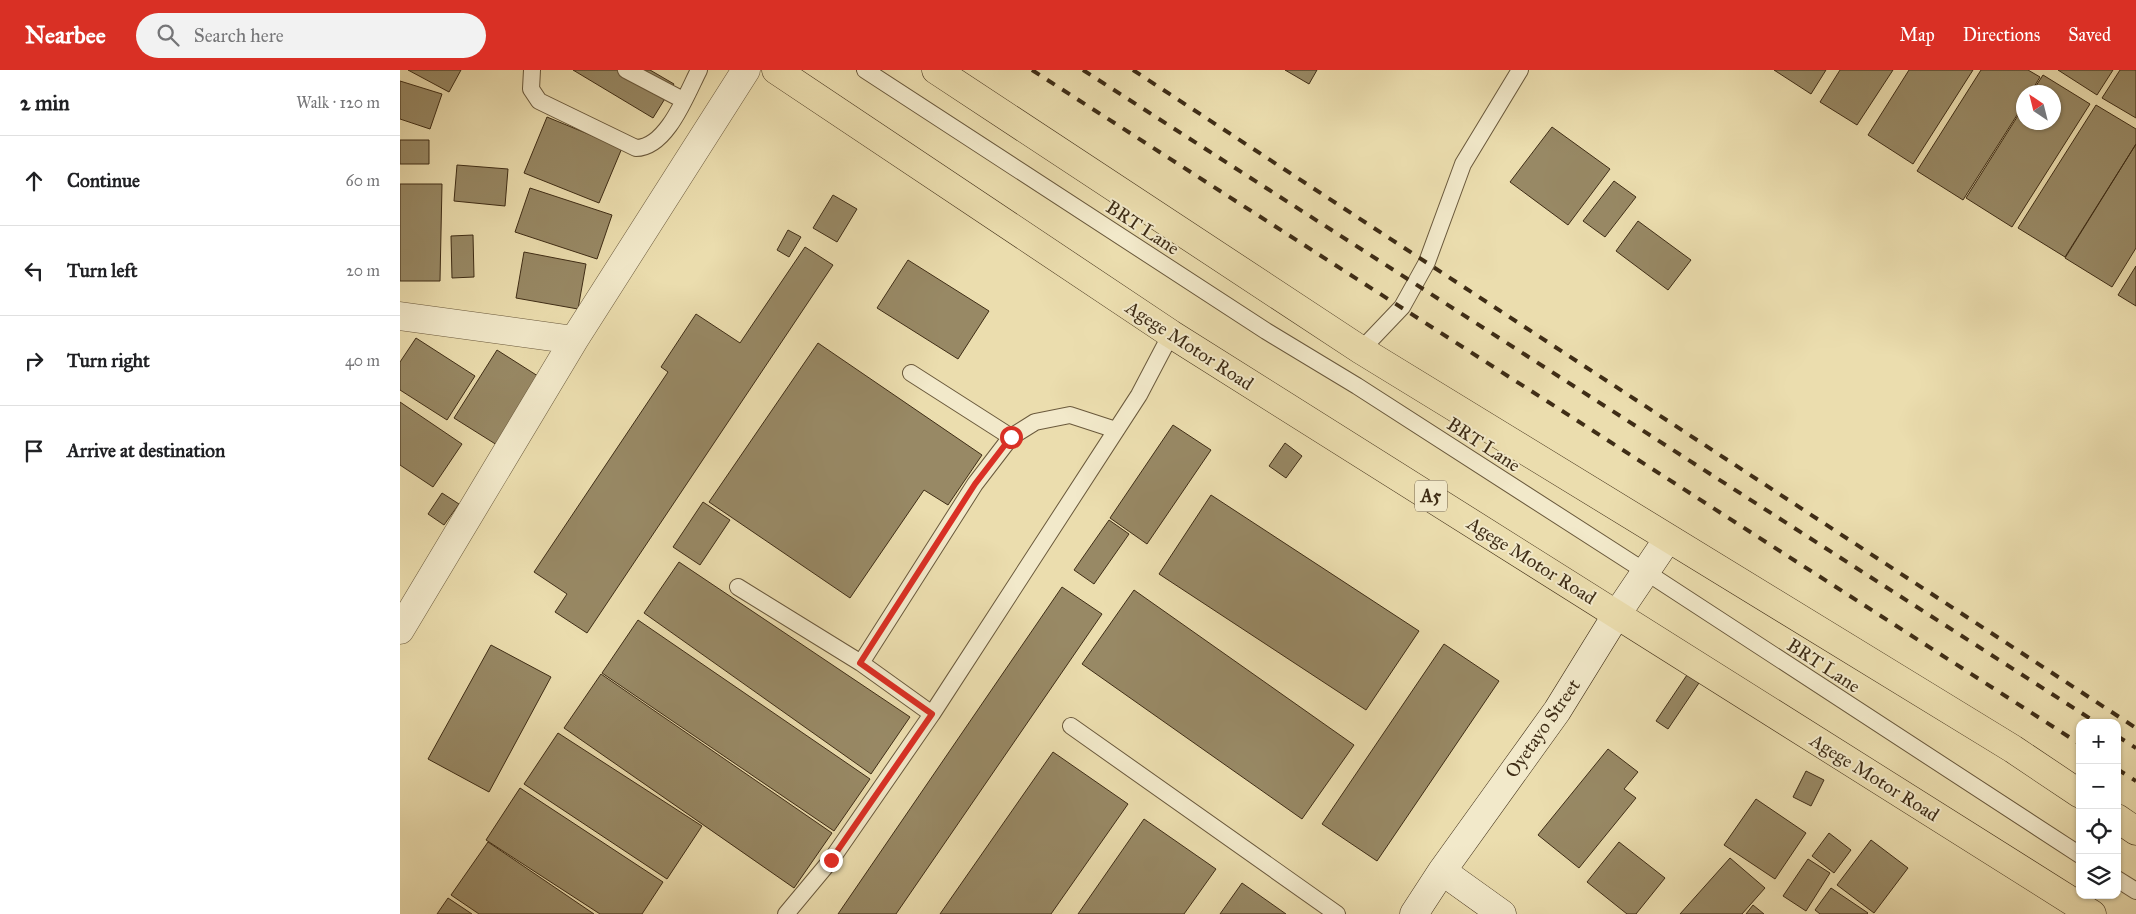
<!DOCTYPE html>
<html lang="en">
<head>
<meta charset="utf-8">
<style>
  :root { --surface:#fff; --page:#f2f2f2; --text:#202124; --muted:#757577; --line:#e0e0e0; --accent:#d93025 }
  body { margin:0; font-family:"IM FELL Great Primer",serif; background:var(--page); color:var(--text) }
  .controls { position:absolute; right:15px; bottom:15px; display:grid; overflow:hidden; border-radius:10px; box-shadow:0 1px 4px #0004 }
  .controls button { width:45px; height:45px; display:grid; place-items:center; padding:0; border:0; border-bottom:1px solid var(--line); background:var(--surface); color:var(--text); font:25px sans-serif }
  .compass { position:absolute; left:1616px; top:15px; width:45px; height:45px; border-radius:50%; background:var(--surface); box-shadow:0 1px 4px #0004; rotate:325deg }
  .stop { position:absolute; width:15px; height:15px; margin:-11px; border:4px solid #d93025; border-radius:50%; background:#fff }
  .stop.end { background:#d93025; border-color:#fff; box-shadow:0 1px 5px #0008 }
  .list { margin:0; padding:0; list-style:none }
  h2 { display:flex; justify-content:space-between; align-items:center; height:65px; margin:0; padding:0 20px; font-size:21px }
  h2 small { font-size:16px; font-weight:400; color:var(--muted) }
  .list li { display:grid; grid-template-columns:32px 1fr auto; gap:15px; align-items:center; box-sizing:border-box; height:90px; padding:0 20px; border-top:1px solid var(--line) }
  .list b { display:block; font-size:19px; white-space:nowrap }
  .list em { font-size:16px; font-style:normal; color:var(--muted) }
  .icon { flex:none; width:28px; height:28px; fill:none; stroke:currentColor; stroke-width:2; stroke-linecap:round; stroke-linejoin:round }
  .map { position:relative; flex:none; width:1736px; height:844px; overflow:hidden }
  header { display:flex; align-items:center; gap:30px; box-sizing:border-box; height:70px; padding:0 25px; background:var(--accent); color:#fff }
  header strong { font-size:24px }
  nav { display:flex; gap:28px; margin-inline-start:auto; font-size:18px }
  .search { width:350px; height:45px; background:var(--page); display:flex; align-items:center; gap:12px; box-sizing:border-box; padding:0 18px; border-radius:28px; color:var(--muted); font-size:19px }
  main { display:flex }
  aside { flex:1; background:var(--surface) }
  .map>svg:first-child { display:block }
</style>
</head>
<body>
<header>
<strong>Nearbee</strong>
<div class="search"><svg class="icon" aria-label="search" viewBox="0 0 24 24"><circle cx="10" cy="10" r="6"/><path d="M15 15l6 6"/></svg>Search here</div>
<nav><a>Map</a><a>Directions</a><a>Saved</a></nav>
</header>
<main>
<aside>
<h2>2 min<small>Walk · 120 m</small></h2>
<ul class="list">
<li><svg class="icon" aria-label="ahead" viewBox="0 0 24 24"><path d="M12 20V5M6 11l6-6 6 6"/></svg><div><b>Continue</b></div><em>60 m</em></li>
<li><svg class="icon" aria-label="left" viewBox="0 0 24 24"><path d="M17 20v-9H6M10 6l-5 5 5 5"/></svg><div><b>Turn left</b></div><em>20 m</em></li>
<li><svg class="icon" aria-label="right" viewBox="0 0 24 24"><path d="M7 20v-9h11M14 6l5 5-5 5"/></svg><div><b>Turn right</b></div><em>40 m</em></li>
<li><svg class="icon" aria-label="arrive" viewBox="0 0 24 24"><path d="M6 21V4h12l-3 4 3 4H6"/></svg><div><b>Arrive at destination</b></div></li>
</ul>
</aside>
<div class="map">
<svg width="1736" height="844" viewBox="0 0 1736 844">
  <rect width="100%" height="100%" fill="#ebddae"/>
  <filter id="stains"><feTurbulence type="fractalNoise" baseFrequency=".004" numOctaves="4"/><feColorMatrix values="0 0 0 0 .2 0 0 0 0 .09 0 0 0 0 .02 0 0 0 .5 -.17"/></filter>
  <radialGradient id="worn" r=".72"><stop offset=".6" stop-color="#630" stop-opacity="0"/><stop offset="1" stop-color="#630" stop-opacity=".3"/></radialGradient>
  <path fill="#988965" stroke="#3f2d16" d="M 8,0 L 61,0 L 49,22 Z
    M 173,0 L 250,0 L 274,14 L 253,48 Z
    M 885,0 L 917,0 L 909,14 Z
    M 1374,0 L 1426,0 L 1411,24 Z
    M 1440,0 L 1493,0 L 1457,55 L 1420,32 Z
    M 1509,0 L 1573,0 L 1513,94 L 1468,65 Z
    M 1581,0 L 1628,0 L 1640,7 L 1631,22 L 1624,22 L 1624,34 L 1563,130 L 1517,101 Z
    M 1658,0 L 1713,0 L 1697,25 Z
    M 1720,0 L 1736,0 L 1736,48 L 1702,28 Z
    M 1643,5 L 1690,34 L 1612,157 L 1566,128 L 1624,36 L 1624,52 L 1654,52 L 1654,22 L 1632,22 Z
    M 0,11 L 42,24 L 30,59 L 0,49 Z
    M 1696,35 L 1736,59 L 1736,74 L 1665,187 L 1618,158 Z
    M 147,47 L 222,78 L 199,133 L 124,103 Z
    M 1152,57 L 1210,99 L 1168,155 L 1110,112 Z
    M 0,70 L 29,70 L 29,94 L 0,94 Z
    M 1736,74 L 1736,178 L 1712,217 L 1665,188 Z
    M 57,95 L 108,99 L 105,136 L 54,131 Z
    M 1214,111 L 1236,127 L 1205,167 L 1183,151 Z
    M 0,114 L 42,114 L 40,211 L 0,211 Z
    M 130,118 L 212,145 L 197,189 L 115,162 Z
    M 433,125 L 457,139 L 437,172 L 413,158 Z
    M 1238,151 L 1291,190 L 1268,220 L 1216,181 Z
    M 388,160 L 401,167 L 389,187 L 377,180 Z
    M 73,165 L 74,207 L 52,208 L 51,166 Z
    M 405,177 L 433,195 L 187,563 L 155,542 L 167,524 L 134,502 L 268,302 L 261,297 L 296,244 L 340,273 Z
    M 124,182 L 186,194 L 178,239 L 116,228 Z
    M 508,190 L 589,241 L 558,289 L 477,238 Z
    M 1736,196 L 1736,236 L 1718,225 Z
    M 16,268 L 75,306 L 47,350 L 0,320 L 0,292 Z
    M 418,273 L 582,385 L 548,435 L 524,420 L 450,528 L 309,432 Z
    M 97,280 L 141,308 L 97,375 L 54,348 Z
    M 0,332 L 62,374 L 33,417 L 0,395 Z
    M 773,355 L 811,380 L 747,474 L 710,448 Z
    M 885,373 L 902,386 L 886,408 L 869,396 Z
    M 42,423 L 59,434 L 44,455 L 28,444 Z
    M 811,425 L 1019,561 L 966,640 L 759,504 Z
    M 303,432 L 330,450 L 300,495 L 273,477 Z
    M 709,450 L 729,464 L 694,514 L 674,500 Z
    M 279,492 L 510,647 L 471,704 L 244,543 Z
    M 662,517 L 702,544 L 496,844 L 438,844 Z
    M 734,520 L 954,675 L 902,749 L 682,594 Z
    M 238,550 L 470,709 L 434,761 L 202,603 Z
    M 1044,574 L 1099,611 L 977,791 L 922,754 Z
    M 91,575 L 151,607 L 89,722 L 28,689 Z
    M 1289,602 L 1301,610 L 1268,659 L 1256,651 Z
    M 201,604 L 432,763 L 394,818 L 164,658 Z
    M 158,663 L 302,756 L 267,809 L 124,714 Z
    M 1208,679 L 1238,702 L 1224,719 L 1236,728 L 1179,798 L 1138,765 Z
    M 653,682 L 728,734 L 651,844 L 540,844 Z
    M 1406,701 L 1424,710 L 1411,736 L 1393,727 Z
    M 120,718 L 263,812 L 242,844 L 200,844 L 86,770 Z
    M 1356,729 L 1406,763 L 1375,809 L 1324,775 Z
    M 744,749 L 816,799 L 784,844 L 678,844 Z
    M 1429,763 L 1451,780 L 1434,803 L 1412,786 Z
    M 1471,770 L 1508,798 L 1474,843 L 1437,815 Z
    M 88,772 L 194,844 L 79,844 L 51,825 Z
    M 1219,772 L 1265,808 L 1236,844 L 1227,844 L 1187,812 Z
    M 1330,788 L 1365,818 L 1342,844 L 1280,844 Z
    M 1408,789 L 1430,803 L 1406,841 L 1383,826 Z
    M 842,813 L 886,844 L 820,844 Z
    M 1431,818 L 1468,843 L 1467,844 L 1420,844 L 1415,840 Z
    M 48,828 L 72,844 L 37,844 Z
    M 1353,835 L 1364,844 L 1346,844 Z"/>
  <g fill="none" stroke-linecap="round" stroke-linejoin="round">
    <defs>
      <path id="lane" d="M 132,0 L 131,19 L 139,31 L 236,78 C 267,78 287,23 299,0
        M 226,0 L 283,30
        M 465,0 L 866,261 L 957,316 L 1246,502 L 1680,785
        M 961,280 L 1002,237 L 1027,192 L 1063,94 L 1120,0
        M 511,303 L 611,367
        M 338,517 L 461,593 L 532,644
        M 461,593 L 575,414 L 611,367 L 635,352 L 670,345 L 716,360
        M 671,656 L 937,844
        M 1717,809 L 1736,821
        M 386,844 L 431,790 L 532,644 L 739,325 L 771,264"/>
      <path id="street" d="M 0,246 L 174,270
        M 0,560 L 174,270 L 346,0"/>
      <path id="secondary" d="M 1042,801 L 1102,844
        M 1014,844 L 1042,801 L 1157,641 L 1217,544 L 1267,470"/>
      <path id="highway" d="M 376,0 L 771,264 L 1692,844
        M 536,0 L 961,280 L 1613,679 L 1680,724
        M 1717,748 L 1736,761"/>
    </defs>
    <use href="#lane" stroke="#6a593c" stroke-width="18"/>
    <use href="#street" stroke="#6a593c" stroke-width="29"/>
    <use href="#secondary" stroke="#3f2d16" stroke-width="29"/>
    <use href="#highway" stroke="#3f2d16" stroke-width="29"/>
    <use href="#lane" stroke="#f2e9ca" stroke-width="16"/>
    <use href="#street" stroke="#f2e9ca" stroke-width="28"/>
    <use href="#secondary" stroke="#f2e9ca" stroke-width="28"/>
    <use href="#highway" stroke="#ebddae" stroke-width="28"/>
    <path stroke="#3f2d16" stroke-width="4" stroke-dasharray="9 9" stroke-linecap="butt" d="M 632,0 L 1680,674
      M 683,0 L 1697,653
      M 733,0 L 1736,658
      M 1717,666 L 1736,678
      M 1717,699 L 1736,711"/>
  </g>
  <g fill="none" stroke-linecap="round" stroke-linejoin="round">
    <path stroke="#d93025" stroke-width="6" d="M 431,790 L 532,644 L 460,593 L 575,414 L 611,367"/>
  </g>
  <g text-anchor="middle" stroke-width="4" stroke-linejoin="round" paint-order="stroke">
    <rect fill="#f2e9ca" stroke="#75654c" stroke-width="1" x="1015" y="410.5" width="32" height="31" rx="4"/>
    <g font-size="18" font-weight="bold" fill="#3f2d16">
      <text x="1031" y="432">A5</text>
    </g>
    <g font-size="19" fill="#3f2d16" stroke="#f2e9ca">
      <text transform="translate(743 157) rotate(33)" y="7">BRT Lane</text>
      <text transform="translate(790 275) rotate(33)" y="7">Agege Motor Road</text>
      <text transform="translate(1084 374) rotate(33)" y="7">BRT Lane</text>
      <text transform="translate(1132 490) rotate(32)" y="7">Agege Motor Road</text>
      <text transform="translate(1424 595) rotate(33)" y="7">BRT Lane</text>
      <text transform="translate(1142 658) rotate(-55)" y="7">Oyetayo Street</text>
      <text transform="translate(1475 707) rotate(32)" y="7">Agege Motor Road</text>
    </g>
  </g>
  <rect width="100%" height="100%" filter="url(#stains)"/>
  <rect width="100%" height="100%" fill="url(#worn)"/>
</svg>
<div class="controls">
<button>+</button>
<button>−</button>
<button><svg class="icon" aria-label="locate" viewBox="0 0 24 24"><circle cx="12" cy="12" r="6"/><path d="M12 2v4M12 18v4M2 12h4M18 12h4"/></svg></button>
<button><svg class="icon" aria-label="layers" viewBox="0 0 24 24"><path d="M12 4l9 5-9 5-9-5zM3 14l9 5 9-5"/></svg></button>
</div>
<svg class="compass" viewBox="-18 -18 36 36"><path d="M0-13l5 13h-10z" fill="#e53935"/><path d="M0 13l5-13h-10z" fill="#757577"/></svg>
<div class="stop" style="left:611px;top:367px"></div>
<div class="stop end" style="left:431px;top:790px"></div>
</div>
</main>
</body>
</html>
